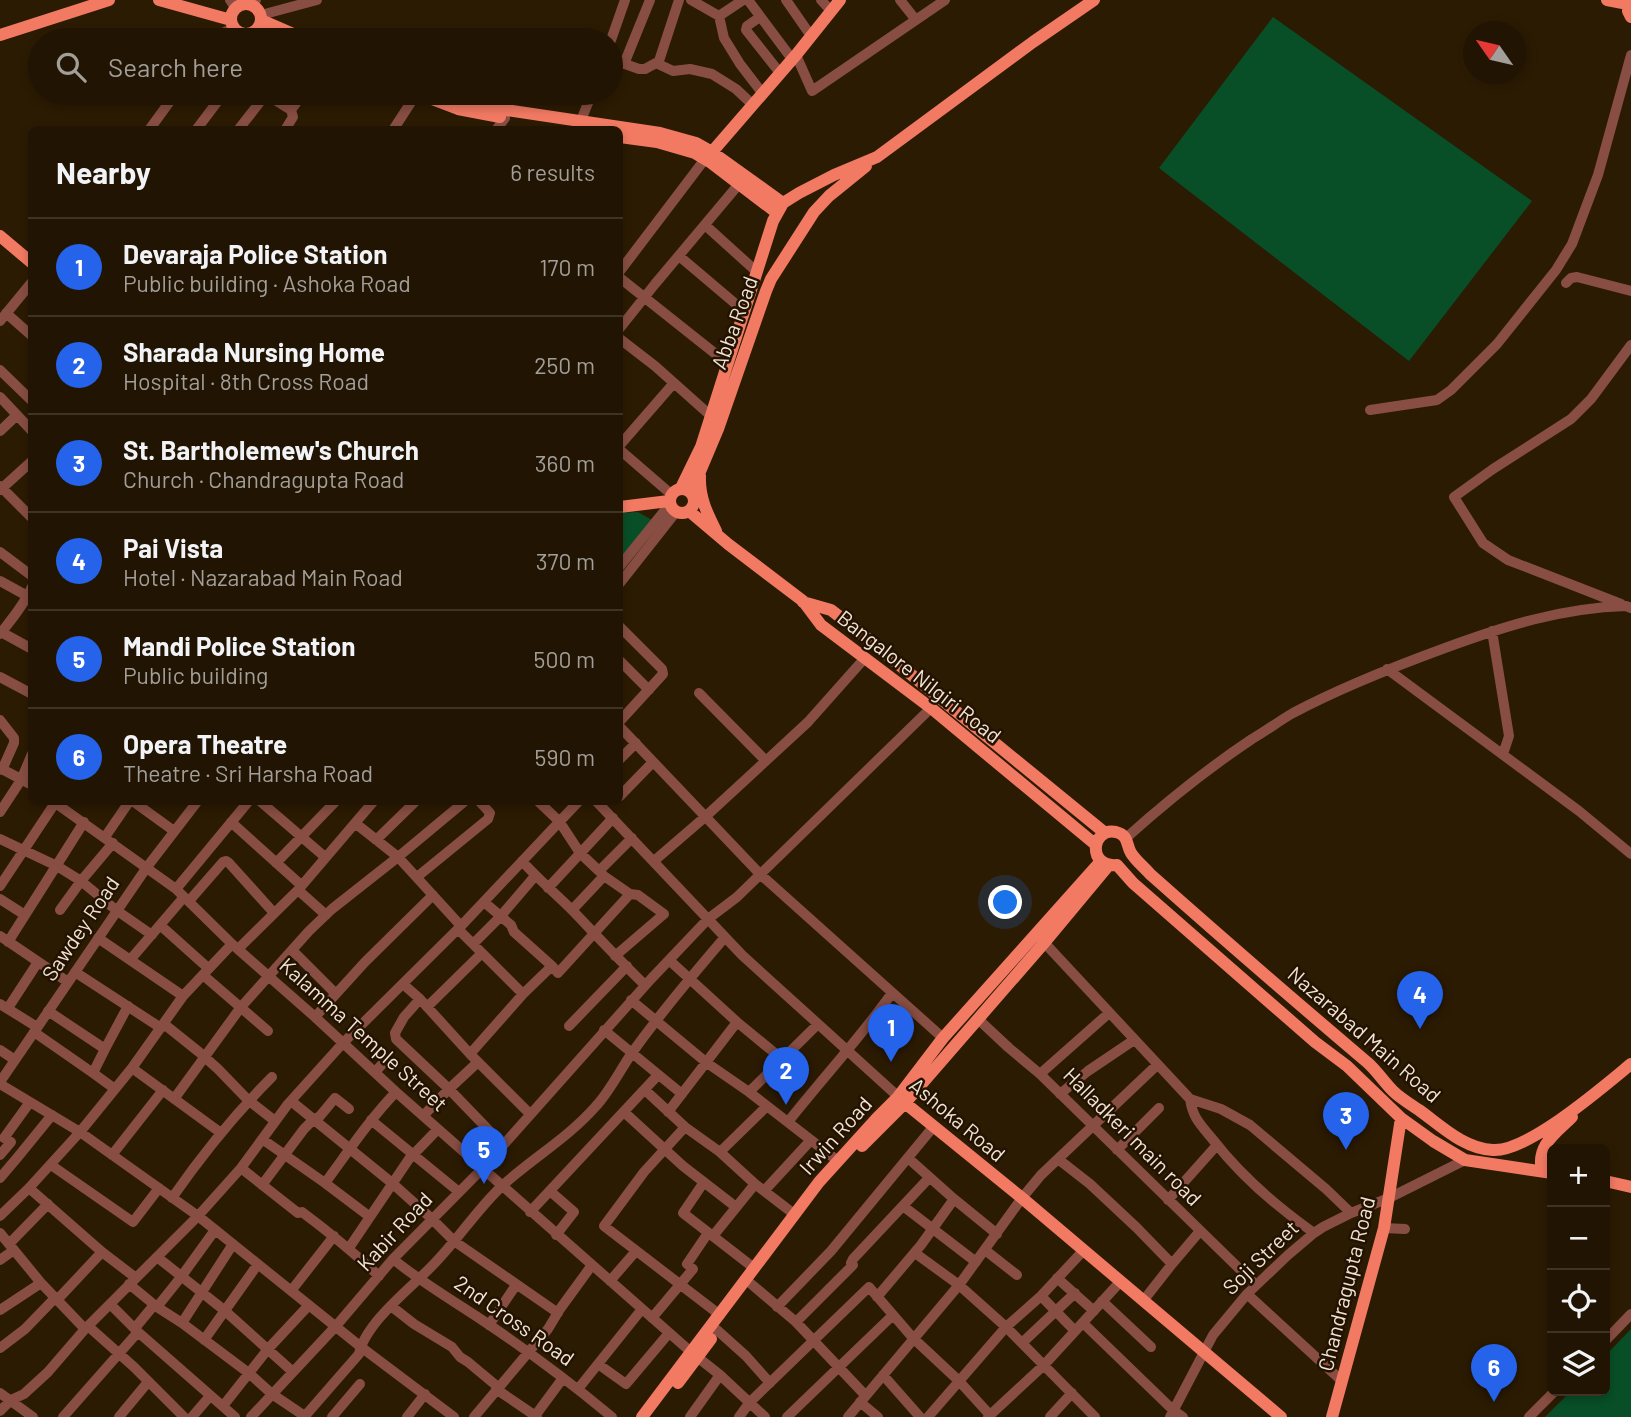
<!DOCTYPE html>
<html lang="en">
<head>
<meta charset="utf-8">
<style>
  :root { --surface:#211402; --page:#291d0c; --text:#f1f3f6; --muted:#a29e99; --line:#3e3324; --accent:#2563eb }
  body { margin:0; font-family:Barlow,sans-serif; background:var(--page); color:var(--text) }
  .controls { position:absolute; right:21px; bottom:21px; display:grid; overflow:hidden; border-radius:10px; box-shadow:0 4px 10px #0003 }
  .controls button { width:63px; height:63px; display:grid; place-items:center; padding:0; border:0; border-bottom:2px solid var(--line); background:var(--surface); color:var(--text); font:35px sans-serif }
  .compass { position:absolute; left:1463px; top:21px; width:63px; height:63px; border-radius:50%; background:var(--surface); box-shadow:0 4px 10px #0003; rotate:304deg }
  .you { position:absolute; left:1006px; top:903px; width:24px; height:24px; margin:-18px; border:5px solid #fff; border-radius:50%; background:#1a73e8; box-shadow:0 0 0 10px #1a73e833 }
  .badge { display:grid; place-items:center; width:46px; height:46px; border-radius:50%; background:var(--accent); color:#fff; font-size:23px; font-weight:700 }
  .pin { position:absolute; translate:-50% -58px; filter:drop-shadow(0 2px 4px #0008) }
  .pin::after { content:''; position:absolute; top:37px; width:24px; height:21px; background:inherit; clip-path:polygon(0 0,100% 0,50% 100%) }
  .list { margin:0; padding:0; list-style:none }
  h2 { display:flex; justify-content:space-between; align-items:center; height:91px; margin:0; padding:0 28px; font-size:30px }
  h2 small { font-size:23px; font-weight:400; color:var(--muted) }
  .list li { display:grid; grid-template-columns:46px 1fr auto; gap:21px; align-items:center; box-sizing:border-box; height:98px; padding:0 28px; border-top:2px solid var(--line) }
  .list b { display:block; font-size:26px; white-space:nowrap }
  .list p { margin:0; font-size:23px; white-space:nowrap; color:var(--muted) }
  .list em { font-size:23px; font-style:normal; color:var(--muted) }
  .icon { flex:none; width:38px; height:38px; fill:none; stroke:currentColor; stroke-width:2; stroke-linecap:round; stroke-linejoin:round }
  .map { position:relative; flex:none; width:1631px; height:1417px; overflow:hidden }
  .search { position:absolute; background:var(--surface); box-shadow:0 4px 10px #0003; left:28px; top:28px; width:595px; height:77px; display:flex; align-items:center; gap:18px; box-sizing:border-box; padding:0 24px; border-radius:38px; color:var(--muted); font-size:26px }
  .panel { position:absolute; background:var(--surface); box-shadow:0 4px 10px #0003; left:28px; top:126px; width:595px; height:679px; border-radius:10px }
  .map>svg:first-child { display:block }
</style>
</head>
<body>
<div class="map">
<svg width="1631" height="1417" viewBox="0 0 1631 1417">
  <rect width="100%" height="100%" fill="#2c1b03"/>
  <path fill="#084f27" d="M 1273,17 L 1532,201 L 1409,361 L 1159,168 Z
    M 638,512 L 652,520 L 620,561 L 620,513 Z
    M 1631,1329 L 1631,1417 L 1545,1417 L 1571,1391 L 1605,1391 L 1605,1356 Z"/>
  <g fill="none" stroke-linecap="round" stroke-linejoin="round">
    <path stroke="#884e43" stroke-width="10" d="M 230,0 L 236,9
      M 691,0 L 719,16 L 724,38 L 740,64 L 763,94
      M 748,0 L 792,59
      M 786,0 L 811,36
      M 821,0 L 831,11
      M 900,0 L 916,20
      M 251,5 L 256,0
      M 261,15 L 317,0
      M 719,16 L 743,0
      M 760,17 L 747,26 L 746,30 L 780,73
      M 216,40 L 222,33 L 234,28
      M 611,40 L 625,0
      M 796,55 L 812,91 L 945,0
      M 611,59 L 639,69 L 645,69 L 656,63 L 673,71 L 690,69 L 712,74 L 736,89 L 753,105
      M 624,64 L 650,0
      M 658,64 L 679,0
      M 264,93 L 291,110
      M 578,128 L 592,93
      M 149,130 L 176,93
      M 196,130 L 224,93
      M 238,130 L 267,93
      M 285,130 L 293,117 L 291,110 L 303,93
      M 393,130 L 417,93
      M 496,130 L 505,118
      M 705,225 L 757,272
      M 679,256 L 744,311
      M 620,271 L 705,159
      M 620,278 L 727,363
      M 1566,283 L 1571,278 L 1577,277 L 1631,291
      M 6,313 L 32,336
      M 0,321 L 32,282
      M 620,328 L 655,284 L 739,184
      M 620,339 L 655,366 L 711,416
      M 0,370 L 32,401
      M 0,397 L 32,431
      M 1370,410 L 1437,400 L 1451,390 L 1497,344 L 1556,270 L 1572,244 L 1598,175 L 1631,55
      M 0,431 L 17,415
      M 620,445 L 673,384
      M 620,450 L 671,494
      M 0,486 L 32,518
      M 0,490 L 32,461
      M 0,552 L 32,576
      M 620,566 L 670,504
      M 0,581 L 31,598
      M 620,583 L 676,512
      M 1621,604 L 1508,560 L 1483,543 L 1454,497 L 1493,469 L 1571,419 L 1591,399 L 1631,345
      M 620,627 L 662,669 L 663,674 L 620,721
      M 1492,631 L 1509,736 L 1503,754
      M 1,632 L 32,649
      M 0,634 C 12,619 24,604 32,587
      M 620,661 L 649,690
      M 1387,669 L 1579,811 L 1631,854
      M 0,677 L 32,694
      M 699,693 L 766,761
      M 0,720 L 14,738 L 14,743 L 2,770
      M 620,727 L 761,875 L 943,1038
      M 620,759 L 636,743
      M 0,768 L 32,785
      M 620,796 L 653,762
      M 54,802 L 176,889 L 232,944 L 315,1017 L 396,1092 L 691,1352 L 720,1375 L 765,1417
      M 134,802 L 174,831
      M 261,802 L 325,857
      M 539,802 L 559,821 L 580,853 L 599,871
      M 597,802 L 742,955 L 903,1101
      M 0,812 L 21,780 L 32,754
      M 231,822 L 301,885
      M 355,823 L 398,857 L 461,926
      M 105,837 L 129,802
      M 1126,838 C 1166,802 1207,769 1252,739 C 1266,731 1279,721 1293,713 C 1342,687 1393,667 1445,648 C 1505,626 1561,608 1626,606 L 1631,608
      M 0,839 L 57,866 L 81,881 L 116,910 L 152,935
      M 376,840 L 415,802
      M 522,861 C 538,879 556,894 573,911 C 597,936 620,961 645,985
      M 654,861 L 705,817 L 808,722 L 864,659
      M 276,863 L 335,802
      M 604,876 L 630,894
      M 417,877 L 488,819 L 490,813 L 480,802
      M 0,886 L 55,803
      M 548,888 L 613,818
      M 176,889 L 248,802
      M 298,890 L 326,915
      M 0,899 L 25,915
      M 189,901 L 223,862 L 226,861 L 229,863 L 274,913
      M 484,902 L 511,925 L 514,932 L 552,966 L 523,994
      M 60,910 L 81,881 L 113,843
      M 572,910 L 604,876 L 599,871 L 632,838
      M 160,925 L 208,968
      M 458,929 L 523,994 L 470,1054 L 478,1062
      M 0,936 L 68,982
      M 98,938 L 183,996
      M 1040,938 L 1190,1099 L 1221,1109 L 1250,1125 L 1326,1189 L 1351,1213
      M 8,942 L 84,822
      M 473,944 L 500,917 L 535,876
      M 238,949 L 298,890 L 373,802
      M 292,950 L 336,994
      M 130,960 L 184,897
      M 669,960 L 737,1022 L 782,1059
      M 552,966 L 558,973 L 630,894 L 638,895 L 664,914 L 615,956
      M 75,972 L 161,1028
      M 203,975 L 268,1031
      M 403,984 L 420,999 L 470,1054
      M 420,999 L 404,1017 L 395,1033 L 396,1039 L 449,1089 L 503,1145
      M 631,1000 L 707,1063 L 749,1092 L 838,1161
      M 0,1004 L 37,1027
      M 427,1007 L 482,953
      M 8,1008 L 38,962
      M 315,1017 L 365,962 L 433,895
      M 978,1019 L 1009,1048 L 1040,1074 L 1256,1285
      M 164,1024 L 199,1052 L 218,1069 L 248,1100 L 275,1121
      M 569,1026 L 627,966
      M 604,1030 L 682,1094
      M 34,1032 L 93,1073 L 105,1049 L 48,1011
      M 105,1049 L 128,1006
      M 0,1050 L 15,1060
      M 132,1068 L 221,1133
      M 375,1072 L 387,1059
      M 93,1073 L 115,1089
      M 1040,1074 L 1109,1013
      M 0,1082 L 147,867 L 197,802
      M 0,1084 L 80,1132 L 198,1216 L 361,1347 L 454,1417
      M 645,1090 L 685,1127 L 644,1172 L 604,1226 L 720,1315
      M 749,1092 L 818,1024
      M 1060,1094 L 1088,1071 L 1134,1040
      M 174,1099 L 241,1007 L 309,931 L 332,909 L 398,857 L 464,802
      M 1190,1099 C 1193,1119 1201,1125 1214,1141 C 1242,1177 1276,1206 1314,1233
      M 291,1101 L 392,1183 L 432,1219 L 454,1241 L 558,1313
      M 624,1112 L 683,1166 L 736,1207
      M 668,1112 L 737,1022
      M 423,1116 L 449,1089 L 478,1062 L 530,1114
      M 371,1120 L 459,1192
      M 788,1122 C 822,1079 860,1038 892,993
      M 685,1127 L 720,1152 L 755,1184 L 794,1214
      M 262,1139 L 325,1183 L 370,1217
      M 1117,1150 L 1159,1108
      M 720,1152 L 767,1106
      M 0,1155 L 11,1142 L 4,1138 L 30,1102
      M 112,1155 L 163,1090
      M 908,1158 L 954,1199
      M 1058,1159 L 1090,1184 L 1137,1228 L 1172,1264
      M 51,1165 L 133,1222 L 159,1188
      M 241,1168 L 298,1213 L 302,1212 C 329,1232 354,1253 379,1276
      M 0,1178 L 17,1158 L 52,1115
      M 704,1182 L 683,1213 L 754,1268
      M 325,1183 C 348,1152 369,1120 396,1092
      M 262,1185 L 304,1129 L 313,1120 L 320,1116 L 335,1098 L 349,1109
      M 29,1188 L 102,1252 L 136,1278
      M 550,1191 L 574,1212 L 556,1235
      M 764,1191 L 811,1140
      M 172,1198 C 202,1155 235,1114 272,1077
      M 1168,1200 L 1217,1145
      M 903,1206 L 976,1262
      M 530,1212 L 658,1075
      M 0,1216 L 29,1188 L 80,1132 L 132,1068 L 183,996 L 232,944
      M 1384,1228 L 1405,1229
      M 0,1233 L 41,1283 L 85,1329
      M 713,1236 L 755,1184
      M 9,1244 L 48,1204
      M 349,1248 L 409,1159 L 438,1129
      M 985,1250 L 1017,1275
      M 915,1253 L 959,1285 L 1006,1327 L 1095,1417
      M 157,1257 L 224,1310 L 293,1372
      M 393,1259 C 421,1282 452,1300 482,1320 C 527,1350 570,1382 612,1417
      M 0,1260 L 14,1250
      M 1057,1278 L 1094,1311
      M 610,1281 L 636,1251
      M 750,1283 L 796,1322 L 865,1395
      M 129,1284 L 157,1307 L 182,1323 L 250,1374 L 272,1394 L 306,1417
      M 291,1291 L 334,1236
      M 1247,1294 L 1342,1381
      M 1041,1296 L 1075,1331
      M 877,1297 L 921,1245 L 954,1199 L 997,1234
      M 57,1300 L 102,1252
      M 1102,1301 L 1151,1347
      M 1143,1301 L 1172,1264 L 1200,1231
      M 110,1304 L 138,1332 L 235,1417
      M 391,1306 L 414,1324 L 452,1347 L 460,1357 L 468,1362 L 498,1387
      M 157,1307 L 181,1277 L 215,1230
      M 777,1307 L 831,1251 L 934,1126
      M 0,1310 L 41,1283
      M 652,1318 L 693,1269 L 687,1264 L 708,1233
      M 796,1322 L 853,1265 L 851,1263 L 853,1259 L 929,1178
      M 182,1323 L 233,1244
      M 1083,1323 L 1173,1410 L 1183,1417
      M 489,1325 L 516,1285
      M 88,1326 L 134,1367 L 184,1417
      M 135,1328 L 154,1305
      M 717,1330 L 746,1356 L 770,1383
      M 204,1340 L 258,1264
      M 1605,1341 L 1631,1314
      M 1022,1343 L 1075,1293
      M 0,1348 L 25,1329 L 55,1298
      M 598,1364 L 626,1384 L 669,1333
      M 883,1375 L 920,1417
      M 496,1389 L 537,1417
      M 578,1389 L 642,1309
      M 0,1393 L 33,1417
      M 860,1402 L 878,1417
      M 223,1406 L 268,1349 L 309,1305
      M 0,1411 L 11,1400 L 24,1394 L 48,1372 L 85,1329 L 198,1216 L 241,1168 L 288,1104 L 343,1043 L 461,926 L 578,802
      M 305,1416 L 359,1354 C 365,1324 408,1290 429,1269 C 456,1243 476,1210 503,1185 C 533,1158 569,1137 596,1106 C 610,1091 620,1070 632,1053 C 660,1013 693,975 725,937
      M 535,1416 L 563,1378
      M 63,1417 L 138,1332
      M 119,1417 L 148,1382
      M 192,1417 L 210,1396
      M 251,1417 L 336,1326 L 393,1259 L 482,1169 L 651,979 L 708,919 L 737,897 L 931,708
      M 332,1417 L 360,1384
      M 407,1417 L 425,1394
      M 474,1417 L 548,1329 L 560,1309 L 592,1265
      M 690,1417 L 720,1375
      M 739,1417 L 750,1402 L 869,1287 L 913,1338 L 959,1381 L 990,1415
      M 787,1417 L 893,1315
      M 848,1417 L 959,1285 L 1022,1198 L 1041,1175 L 1157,1065
      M 928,1417 L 1006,1327 L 1041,1296 L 1083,1251
      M 988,1417 L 1044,1365 L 1120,1282
      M 1050,1417 L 1072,1393
      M 1170,1417 L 1213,1335 L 1247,1294 L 1288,1255 L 1314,1233 L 1323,1227 L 1351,1213 L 1389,1198 L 1465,1160
      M 1529,1417 L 1555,1391"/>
    <path stroke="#f27a63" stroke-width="12" d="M 159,0 L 231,20
      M 1607,0 L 1628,4
      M 1630,0 L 1628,11 L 1631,17
      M231 19a15 15 0 1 1 30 0a15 15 0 1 1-30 0Z
      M 261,20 L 307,40
      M 255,32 L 286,40
      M 0,35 L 109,0
      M 416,93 L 458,109 L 500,117
      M 441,93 L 465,101 L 506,110 L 660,133 L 696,143 L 712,152 L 783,203
      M 620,137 L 657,142 L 695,153 L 710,162 L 777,213
      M 712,152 L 796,55 L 840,0
      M 0,236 L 32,263
      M 700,476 C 699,497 707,513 716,531
      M 681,488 L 701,447 L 773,221 L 783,203 L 799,193 L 834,175 L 877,157 L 1033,42 L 1094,0
      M670 501a12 12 0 1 1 24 0a12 12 0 1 1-24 0Z
      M 691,493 L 718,429 L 766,291 L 771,279 L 814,212 L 829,196 L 866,166
      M 620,507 L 669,501
      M 689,511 L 728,544 L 803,601 L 821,625 L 931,708 L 1096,845
      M 803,602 L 831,610 L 853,627 L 1105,833
      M 905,1103 L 1022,1198 L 1281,1417
      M 862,1146 L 905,1103 L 1044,943 L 1109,865
      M 1542,1171 C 1536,1145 1556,1133 1572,1117
      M 1552,1173 L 1465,1160 L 1433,1141 L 1401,1118 L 1347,1066 L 1315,1042 L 1133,883 L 1117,865 C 1087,868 1091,827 1116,832 C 1129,835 1126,845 1131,853 C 1136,861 1144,867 1150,874 C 1222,938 1295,1001 1368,1063 C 1377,1071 1384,1082 1393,1091 C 1400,1098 1410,1104 1419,1110 C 1440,1125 1464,1149 1493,1150 C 1528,1152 1603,1087 1631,1064
      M 1605,1181 L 1631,1187
      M 678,1383 L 711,1339
      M 642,1417 L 819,1182 L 877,1118 L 898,1097 L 943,1038 L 1101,861
      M 1332,1417 L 1384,1228 L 1401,1118"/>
  </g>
  <g text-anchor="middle" stroke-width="5" stroke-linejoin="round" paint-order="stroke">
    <g font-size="21" fill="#f0e4d6" stroke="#231200">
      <text transform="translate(735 323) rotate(-70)" y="7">Abba Road</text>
      <text transform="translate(919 677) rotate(38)" y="7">Bangalore Nilgiri Road</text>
      <text transform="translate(81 929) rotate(-56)" y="7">Sawdey Road</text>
      <text transform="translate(363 1035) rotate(42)" y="7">Kalamma Temple Street</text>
      <text transform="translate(1364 1035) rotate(41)" y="7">Nazarabad Main Road</text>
      <text transform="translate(957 1120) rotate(40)" y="7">Ashoka Road</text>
      <text transform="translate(836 1136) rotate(-48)" y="7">Irwin Road</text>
      <text transform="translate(1132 1137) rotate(45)" y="7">Halladkeri main road</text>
      <text transform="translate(395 1232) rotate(-47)" y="7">Kabir Road</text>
      <text transform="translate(1261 1258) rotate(-44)" y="7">Soji Street</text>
      <text transform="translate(1347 1284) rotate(-76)" y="7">Chandragupta Road</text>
      <text transform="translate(514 1321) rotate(35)" y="7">2nd Cross Road</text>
    </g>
  </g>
</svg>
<div class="controls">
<button>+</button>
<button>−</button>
<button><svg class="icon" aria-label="locate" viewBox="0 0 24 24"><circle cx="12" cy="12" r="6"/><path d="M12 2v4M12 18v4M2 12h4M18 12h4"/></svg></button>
<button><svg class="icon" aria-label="layers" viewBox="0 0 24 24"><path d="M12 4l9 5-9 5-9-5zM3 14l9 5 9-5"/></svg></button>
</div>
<svg class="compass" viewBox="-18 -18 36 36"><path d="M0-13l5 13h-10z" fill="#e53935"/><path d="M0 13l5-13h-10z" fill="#a29e99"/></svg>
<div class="you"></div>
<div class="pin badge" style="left:891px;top:1062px">1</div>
<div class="pin badge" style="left:786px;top:1105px">2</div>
<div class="pin badge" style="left:1346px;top:1150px">3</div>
<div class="pin badge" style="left:1420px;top:1029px">4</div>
<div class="pin badge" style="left:484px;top:1184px">5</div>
<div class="pin badge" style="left:1494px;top:1402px">6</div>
<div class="search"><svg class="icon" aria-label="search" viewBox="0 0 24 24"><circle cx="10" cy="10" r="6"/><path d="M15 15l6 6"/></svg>Search here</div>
<section class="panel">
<h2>Nearby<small>6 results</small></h2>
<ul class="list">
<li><span class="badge">1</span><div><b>Devaraja Police Station</b><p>Public building · Ashoka Road</p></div><em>170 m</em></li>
<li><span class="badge">2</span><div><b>Sharada Nursing Home</b><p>Hospital · 8th Cross Road</p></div><em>250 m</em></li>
<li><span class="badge">3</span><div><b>St. Bartholemew's Church</b><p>Church · Chandragupta Road</p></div><em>360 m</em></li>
<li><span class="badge">4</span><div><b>Pai Vista</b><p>Hotel · Nazarabad Main Road</p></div><em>370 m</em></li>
<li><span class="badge">5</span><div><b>Mandi Police Station</b><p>Public building</p></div><em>500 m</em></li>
<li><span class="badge">6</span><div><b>Opera Theatre</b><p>Theatre · Sri Harsha Road</p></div><em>590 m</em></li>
</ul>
</section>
</div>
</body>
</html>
